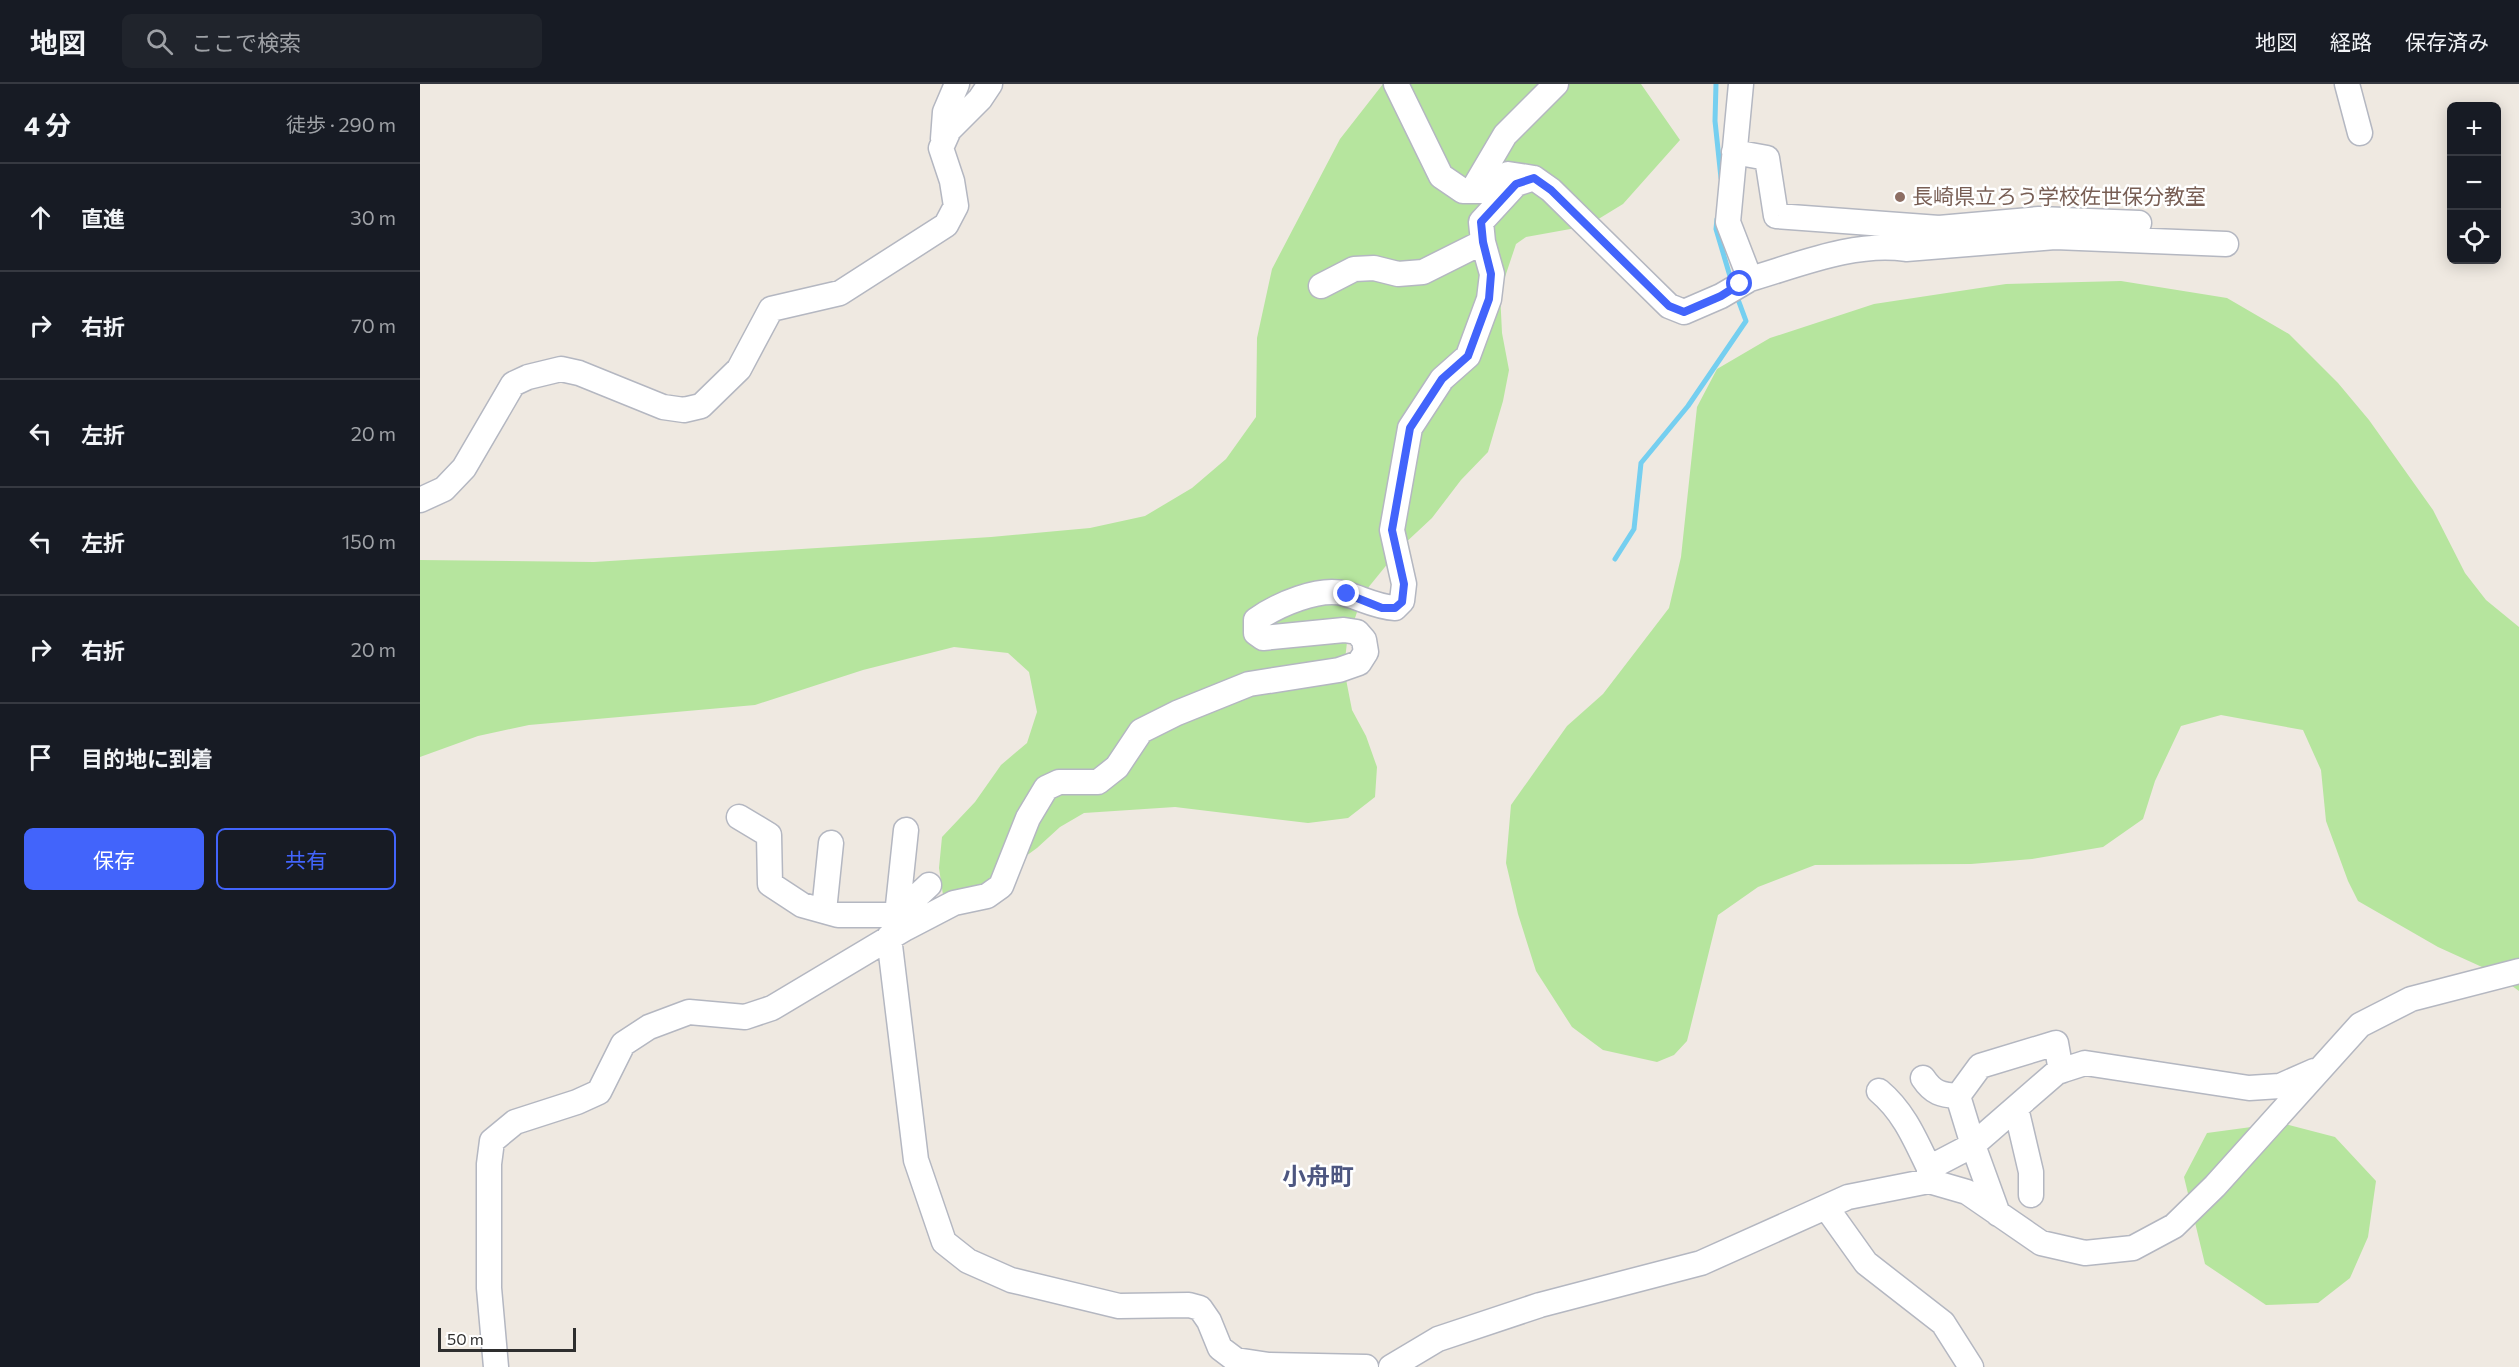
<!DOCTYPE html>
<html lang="ja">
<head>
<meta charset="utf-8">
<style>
  :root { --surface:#171b24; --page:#20242c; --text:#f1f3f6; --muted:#9ea1a6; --line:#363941; --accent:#4264fb }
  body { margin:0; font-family:Commissioner,"Noto Sans JP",sans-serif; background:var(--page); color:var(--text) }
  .controls { position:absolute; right:18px; top:18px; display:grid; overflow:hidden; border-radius:9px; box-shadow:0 3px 15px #0003 }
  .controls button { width:54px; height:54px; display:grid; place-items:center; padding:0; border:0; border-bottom:2px solid var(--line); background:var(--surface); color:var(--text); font:30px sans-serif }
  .scale { position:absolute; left:18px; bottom:15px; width:138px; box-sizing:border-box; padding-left:6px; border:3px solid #2e2e2e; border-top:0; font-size:16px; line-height:21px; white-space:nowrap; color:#2e2e2e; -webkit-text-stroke:4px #fff; paint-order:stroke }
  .stop { position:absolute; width:18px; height:18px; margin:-14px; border:4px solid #4264fb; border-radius:50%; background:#fff }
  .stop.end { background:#4264fb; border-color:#fff; box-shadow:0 2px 6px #0008 }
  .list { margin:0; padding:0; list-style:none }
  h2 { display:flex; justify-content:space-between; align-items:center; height:78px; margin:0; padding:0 24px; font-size:26px }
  h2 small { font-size:20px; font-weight:400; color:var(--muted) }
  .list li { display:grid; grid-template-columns:39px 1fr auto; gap:18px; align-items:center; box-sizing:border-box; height:108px; padding:0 24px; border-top:2px solid var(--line) }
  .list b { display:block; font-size:22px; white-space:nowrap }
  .list em { font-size:20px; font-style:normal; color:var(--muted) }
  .actions { display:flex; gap:12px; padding:18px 24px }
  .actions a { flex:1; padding:14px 0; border:2px solid var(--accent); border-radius:9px; text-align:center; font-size:21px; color:var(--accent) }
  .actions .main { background:var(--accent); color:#fff }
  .icon { flex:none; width:33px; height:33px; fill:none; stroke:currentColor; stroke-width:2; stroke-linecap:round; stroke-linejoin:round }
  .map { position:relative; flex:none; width:2099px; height:1283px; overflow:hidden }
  header { display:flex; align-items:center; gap:36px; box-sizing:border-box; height:84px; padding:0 30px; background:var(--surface); border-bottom:2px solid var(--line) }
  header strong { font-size:28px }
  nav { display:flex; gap:33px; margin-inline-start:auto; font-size:21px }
  .search { width:420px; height:54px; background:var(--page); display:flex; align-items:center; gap:15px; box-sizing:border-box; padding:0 21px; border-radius:9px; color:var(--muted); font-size:22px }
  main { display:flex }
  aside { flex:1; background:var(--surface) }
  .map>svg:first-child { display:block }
</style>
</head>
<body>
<header>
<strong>地図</strong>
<div class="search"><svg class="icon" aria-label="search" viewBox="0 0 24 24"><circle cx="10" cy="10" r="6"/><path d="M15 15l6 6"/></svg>ここで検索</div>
<nav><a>地図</a><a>経路</a><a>保存済み</a></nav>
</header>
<main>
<aside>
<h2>4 分<small>徒歩 · 290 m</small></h2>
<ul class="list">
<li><svg class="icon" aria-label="ahead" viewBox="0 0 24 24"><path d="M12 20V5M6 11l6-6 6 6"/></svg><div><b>直進</b></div><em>30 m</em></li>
<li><svg class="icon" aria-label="right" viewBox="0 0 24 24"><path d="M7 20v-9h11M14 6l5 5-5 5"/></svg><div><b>右折</b></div><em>70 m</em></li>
<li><svg class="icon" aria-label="left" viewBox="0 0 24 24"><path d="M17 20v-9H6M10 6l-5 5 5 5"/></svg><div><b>左折</b></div><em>20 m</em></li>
<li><svg class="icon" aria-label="left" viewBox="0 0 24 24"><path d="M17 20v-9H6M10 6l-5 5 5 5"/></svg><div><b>左折</b></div><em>150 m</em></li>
<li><svg class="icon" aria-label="right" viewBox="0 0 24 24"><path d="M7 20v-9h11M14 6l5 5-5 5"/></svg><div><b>右折</b></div><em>20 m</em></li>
<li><svg class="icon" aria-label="arrive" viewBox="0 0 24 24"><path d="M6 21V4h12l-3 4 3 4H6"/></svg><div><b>目的地に到着</b></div></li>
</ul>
<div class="actions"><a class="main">保存</a><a>共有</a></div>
</aside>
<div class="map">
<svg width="2099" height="1283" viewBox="0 0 2099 1283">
  <rect width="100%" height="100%" fill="#efe9e1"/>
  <path fill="#b6e59e" d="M 963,0 L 1221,0 L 1260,56 L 1203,120 L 1167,142 L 1106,153 L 1096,160 L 1080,208 L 1082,249 L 1089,286 L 1083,317 L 1068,368 L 1041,396 L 1012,434 L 982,462 L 943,510 L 927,558 L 924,585 L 932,626 L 946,652 L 957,683 L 955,713 L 928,734 L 888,739 L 755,723 L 664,729 L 640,743 L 617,764 L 554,810 L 523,811 L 519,784 L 522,753 L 555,718 L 581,681 L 607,659 L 617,628 L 609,588 L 588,569 L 534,563 L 443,586 L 335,621 L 109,641 L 58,652 L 0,673 L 0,476 L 174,478 L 571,453 L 670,444 L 725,432 L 772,404 L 806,375 L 836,333 L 837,254 L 852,185 L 920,55 Z
    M 1701,197 L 1807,214 L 1869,250 L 1918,299 L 1949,336 L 2013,426 L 2045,489 L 2066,516 L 2099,543 L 2099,907 L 2073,888 L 2018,863 L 1938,817 L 1928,797 L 1906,737 L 1901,686 L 1883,646 L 1801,631 L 1761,642 L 1735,697 L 1723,735 L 1683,763 L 1612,775 L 1551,780 L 1395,781 L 1338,803 L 1298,831 L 1267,957 L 1254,971 L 1237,978 L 1183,966 L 1152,943 L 1116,887 L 1098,830 L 1086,779 L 1091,721 L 1147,642 L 1183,610 L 1249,524 L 1261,473 L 1277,323 L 1297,285 L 1350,254 L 1454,220 L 1586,200 Z
    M 1861,1039 L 1915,1053 L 1956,1097 L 1948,1153 L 1930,1194 L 1898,1219 L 1846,1221 L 1785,1180 L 1764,1093 L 1787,1049 Z"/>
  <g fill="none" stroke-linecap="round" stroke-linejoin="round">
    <path stroke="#75cff0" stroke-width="5" d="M 1296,0 L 1295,37 L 1301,94
      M 1297,135 L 1296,145 L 1312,199
      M 1195,475 L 1214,445 L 1221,379 L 1268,322 L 1326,237 L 1316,210"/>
    <defs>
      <path id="minor" d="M 976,0 L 1021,92 L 1043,107 L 1061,107 L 1088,90 L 1114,94 L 1131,106 L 1249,222 L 1264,228 L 1301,212 L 1330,195 L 1308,138 L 1321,0
        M 1927,0 L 1940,49
        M 523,55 L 525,28 L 537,0
        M 1314,68 L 1347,74 L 1356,132 L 1519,144 L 1619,135 L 1719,139
        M 1052,107 L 1085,51 L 1136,0
        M 1330,195 C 1378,181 1436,157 1486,165 L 1635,153 L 1806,160
        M 901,202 L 934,185 L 954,184 L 978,190 L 1003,188 L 1063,158
        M 0,416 L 24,405 L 44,384 L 93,300 L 108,293 L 141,285 L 159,289 L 243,323 L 264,326 L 281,322 L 319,285 L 351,225 L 420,209 L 526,141 L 536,122 L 532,97 L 521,64 L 529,46 L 560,15 L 570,0
        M 319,733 L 349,751 L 350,800 L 382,821 L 418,831 L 477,831 L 486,746
        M 404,827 L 411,759
        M 481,837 L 477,831 L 509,801
        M 469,853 L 496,1076 L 524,1158 L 548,1177 L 591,1196 L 699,1222 L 769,1221 L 780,1224 L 789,1237 L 800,1264 L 816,1276 L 849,1281 L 946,1283
        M 1503,994 C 1513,1009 1521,1011 1538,1012
        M 1459,1007 C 1484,1028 1495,1055 1509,1084
        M 1596,1024 L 1611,1088 L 1611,1111
        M 1509,1097 L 1509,1084 L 1553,1061 L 1538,1012 L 1560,982 L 1636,959 L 1641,987
        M 1406,1123 L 1446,1179 L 1523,1239 L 1551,1283
        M 1578,1130 L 1553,1061 L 1637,988 L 1665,979 L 1829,1004 L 1860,1002 L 1894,987
        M 76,1283 L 69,1204 L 69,1080 L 72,1057 L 95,1038 L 157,1018 L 179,1008 L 203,960 L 229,943 L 269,928 L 325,933 L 352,924 L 486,844 L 534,819 L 567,812 L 581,802 L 608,734 L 626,704 L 639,698 L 678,698 L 697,683 L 721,647 L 757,629 L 829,600 L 919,586 L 939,579 L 946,568 L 944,556 L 937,548 L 924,546 L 843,554 L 836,549 L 836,536 C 857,521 900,502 926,510 C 943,515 957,523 975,524 L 982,517 L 984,500 L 972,446 L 990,344 L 1022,295 L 1048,272 L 1069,215 L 1072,190 L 1063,158 L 1061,138 L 1096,100 L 1114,94
        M 971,1283 L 1018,1255 L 1120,1221 L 1281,1179 L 1428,1113 L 1509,1097 L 1547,1108 L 1621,1159 L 1665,1169 L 1713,1164 L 1754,1142 L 1795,1102 L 1940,941 L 1991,915 L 2099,887"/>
    </defs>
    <use href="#minor" stroke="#b4b7c1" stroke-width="27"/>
    <use href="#minor" stroke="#fff" stroke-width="24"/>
  </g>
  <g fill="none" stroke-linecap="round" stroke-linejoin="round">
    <path stroke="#4264fb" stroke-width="8" d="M 927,510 L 962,524 L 975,524 L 982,518 L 984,500 L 972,446 L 990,344 L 1022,295 L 1048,272 L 1069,215 L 1071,190 L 1063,158 L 1061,138 L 1096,100 L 1114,94 L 1131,106 L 1249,222 L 1264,228 L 1301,212 L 1320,200"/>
  </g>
  <circle fill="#8d6e63" stroke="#fff" stroke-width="2" cx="1480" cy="113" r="6"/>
  <g text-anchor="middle" stroke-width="5" stroke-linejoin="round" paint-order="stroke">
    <g font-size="21" fill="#785e54" stroke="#fff" text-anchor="start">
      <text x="1492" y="120">長崎県立ろう学校佐世保分教室</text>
    </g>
    <g font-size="24" font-weight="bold" fill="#4d5680" stroke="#fff">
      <text x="898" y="1101">小舟町</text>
    </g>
  </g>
</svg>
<div class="controls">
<button>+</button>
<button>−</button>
<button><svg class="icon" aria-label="locate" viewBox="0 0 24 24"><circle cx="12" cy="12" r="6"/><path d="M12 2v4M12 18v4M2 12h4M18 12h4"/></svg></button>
</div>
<div class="scale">50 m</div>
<div class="stop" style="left:1320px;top:200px"></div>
<div class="stop end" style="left:927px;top:510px"></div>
</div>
</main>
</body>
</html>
